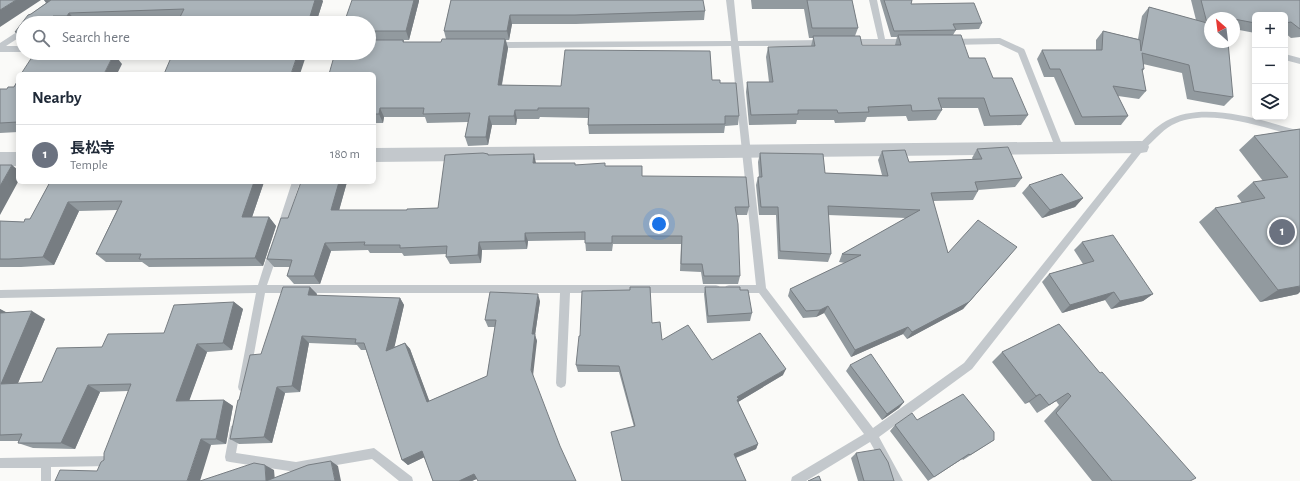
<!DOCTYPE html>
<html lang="en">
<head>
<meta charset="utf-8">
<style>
  :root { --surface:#fff; --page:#f6f6f7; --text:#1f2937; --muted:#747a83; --line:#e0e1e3; --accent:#db2777 }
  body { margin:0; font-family:"Alegreya Sans","Noto Sans JP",sans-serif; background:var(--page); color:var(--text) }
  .controls { position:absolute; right:12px; top:12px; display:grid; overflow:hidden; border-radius:6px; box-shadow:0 2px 10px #0003 }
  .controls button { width:36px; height:36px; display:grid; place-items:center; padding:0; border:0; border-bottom:1px solid var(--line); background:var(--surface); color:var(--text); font:20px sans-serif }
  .compass { position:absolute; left:1204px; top:12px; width:36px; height:36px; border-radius:50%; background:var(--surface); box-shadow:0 2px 10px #0003; rotate:332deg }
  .you { position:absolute; left:659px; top:224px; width:14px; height:14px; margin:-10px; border:3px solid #fff; border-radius:50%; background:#1a73e8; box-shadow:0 0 0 6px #1a73e833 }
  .badge { display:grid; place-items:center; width:26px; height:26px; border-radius:50%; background:var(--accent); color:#fff; font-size:13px; font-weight:700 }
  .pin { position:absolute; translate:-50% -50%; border:2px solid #fff; box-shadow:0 1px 4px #0006 }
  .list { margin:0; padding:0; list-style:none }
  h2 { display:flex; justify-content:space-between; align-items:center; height:52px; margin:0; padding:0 16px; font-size:17px }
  h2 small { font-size:13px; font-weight:400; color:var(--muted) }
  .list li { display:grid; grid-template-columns:26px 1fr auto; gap:12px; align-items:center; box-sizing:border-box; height:60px; padding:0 16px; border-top:1px solid var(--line) }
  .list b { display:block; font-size:15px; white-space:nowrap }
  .list p { margin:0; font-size:13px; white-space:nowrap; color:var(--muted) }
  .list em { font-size:13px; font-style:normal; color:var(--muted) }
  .icon { flex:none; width:22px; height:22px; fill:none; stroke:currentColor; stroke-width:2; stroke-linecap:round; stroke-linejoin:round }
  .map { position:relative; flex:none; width:1300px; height:481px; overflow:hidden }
  .search { position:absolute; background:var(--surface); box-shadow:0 2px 10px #0003; left:16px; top:16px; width:360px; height:44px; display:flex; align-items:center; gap:10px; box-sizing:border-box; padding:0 14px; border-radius:22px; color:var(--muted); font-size:15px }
  .panel { position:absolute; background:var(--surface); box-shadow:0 2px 10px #0003; left:16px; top:72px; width:360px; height:112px; border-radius:6px }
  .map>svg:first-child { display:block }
</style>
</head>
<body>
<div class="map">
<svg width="1300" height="481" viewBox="0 0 1300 481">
  <rect width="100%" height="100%" fill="#fafaf8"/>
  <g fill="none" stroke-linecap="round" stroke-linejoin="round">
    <path fill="#c3c8cc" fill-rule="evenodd" d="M 726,0 L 734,0 L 738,41 L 824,40 L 828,43 L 824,46 L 739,46 L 766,288 L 873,428 L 964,363 L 1138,145 C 1147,137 1155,127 1166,121 C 1205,100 1260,120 1300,131 L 1300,137 C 1264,128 1207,106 1172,125 C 1161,131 1153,142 1144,149 L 972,369 L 879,437 L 903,481 L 892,481 L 870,442 L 806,481 L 791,481 L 792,477 L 864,434 L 759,293 L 729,293 L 726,292 L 724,289 L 726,286 L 729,285 L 756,285 L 731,46 L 494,48 L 490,45 L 494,42 L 731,41 Z
      M 869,0 L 877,0 L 885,39 L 908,39 L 912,42 L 911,44 L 847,44 L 846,42 L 850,39 L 878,39 Z
      M 23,28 L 23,35 L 6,46 L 23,46 L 23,52 L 0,52 L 0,43 Z
      M 1000,38 L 1024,49 L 1025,51 L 1063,147 L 1062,149 L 1059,150 L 1055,147 L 1018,53 L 999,44 L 950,45 L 946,42 L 950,39 Z
      M 1285,54 L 1300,58 L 1300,64 L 1285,60 Z
      M 292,182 L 300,182 L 285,228 L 284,231 L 278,231 L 277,228 Z
      M 274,246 L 277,247 L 279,250 L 267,285 L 716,285 L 719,286 L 721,289 L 719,292 L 716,293 L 570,293 L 566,383 L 565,386 L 561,388 L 557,386 L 556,383 L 560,293 L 265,293 L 248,387 L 247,390 L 243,392 L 239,390 L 238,387 L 256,293 L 0,298 L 0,290 L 258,285 L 269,250 L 271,247 Z
      M 235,425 L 239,426 L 240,430 L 236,453 L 296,462 L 374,448 L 412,477 L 413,481 L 399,481 L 372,459 L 296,472 L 230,462 L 226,461 L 225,457 L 230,430 L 231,426 Z
      M 111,456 L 115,457 L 116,461 L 115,465 L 111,466 L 51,467 L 51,481 L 41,481 L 41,468 L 0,468 L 0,458 Z"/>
    <path fill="#c3c8cc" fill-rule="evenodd" d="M 1141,141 L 1147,142 L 1149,147 L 1147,152 L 1141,153 L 374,162 L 374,148 Z
      M 0,152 L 18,152 L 18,166 L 0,166 Z"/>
  </g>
  <path fill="#929a9f" d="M 44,0 L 322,0 L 323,1 L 316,23 L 184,23 L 182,19 L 78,23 L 23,23 L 23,40 L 15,32 L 31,14 L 46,3 Z
    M 352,0 L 419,0 L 419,1 L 409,40 L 404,40 L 404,42 L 441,42 L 446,39 L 444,31 L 451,0 L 705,11 L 704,20 L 576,24 L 512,24 L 509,40 L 506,40 L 508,48 L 502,85 L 561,86 L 712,80 L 720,83 L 739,116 L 738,125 L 725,126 L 724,133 L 589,134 L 588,125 L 588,118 L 540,117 L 539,119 L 517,119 L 516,125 L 492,125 L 488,145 L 468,146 L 465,137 L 468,122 L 427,123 L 425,117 L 384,117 L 383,123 L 374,123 L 374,74 L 369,53 L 369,23 Z
    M 751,0 L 852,0 L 858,28 L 855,36 L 862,45 L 895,45 L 897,37 L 891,37 L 880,0 L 912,0 L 911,4 L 982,23 L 979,29 L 956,30 L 953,35 L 969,58 L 993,78 L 1028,115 L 1021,125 L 984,126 L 978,108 L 941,108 L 942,110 L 936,120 L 908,121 L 906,116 L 867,117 L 865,122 L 835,123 L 834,120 L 797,120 L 796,124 L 749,125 L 746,92 L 747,82 L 769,82 L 766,57 L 768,47 L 811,46 L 813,38 L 809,38 L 804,9 L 752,9 Z
    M 1191,0 L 1300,0 L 1300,37 L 1291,38 L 1285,33 L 1285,15 L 1255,15 L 1255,33 L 1234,29 L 1234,18 L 1210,18 L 1233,97 L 1224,106 L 1187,99 L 1182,73 L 1143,64 L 1144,69 L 1142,72 L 1146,91 L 1139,99 L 1118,96 L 1128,116 L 1121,125 L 1075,125 L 1054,77 L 1044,77 L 1037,59 L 1042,50 L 1096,50 L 1096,40 L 1103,31 L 1138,39 L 1142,16 L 1149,7 L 1196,20 Z
    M 18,80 L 18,132 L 0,133 L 0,89 L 7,89 L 14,87 Z
    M 1300,129 L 1298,294 L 1260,302 L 1199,222 L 1215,208 L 1242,203 L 1237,196 L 1253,182 L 1263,181 L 1239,150 L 1254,136 Z
    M 977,149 L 1022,178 L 1015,187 L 978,190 L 978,191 L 973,200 L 933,201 L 948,253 L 1010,255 L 963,309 L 907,339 L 903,334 L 851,357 L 824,313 L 816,317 L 803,318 L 788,296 L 790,289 L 845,263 L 839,262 L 842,254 L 906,218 L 828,215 L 831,254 L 828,262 L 778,259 L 776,215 L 759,215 L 756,185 L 758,177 L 759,177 L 758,162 L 760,153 L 825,173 L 882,175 L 878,160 L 882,151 L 909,162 L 973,160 L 972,158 Z
    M 488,154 L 488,155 L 536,163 L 605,166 L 642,176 L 749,207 L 747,215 L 736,215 L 740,276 L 738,284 L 703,284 L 701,272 L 680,271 L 681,244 L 613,244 L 612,251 L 586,251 L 585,240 L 528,241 L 527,249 L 482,250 L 481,263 L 450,264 L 446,257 L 446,254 L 404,256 L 402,253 L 370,253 L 368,250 L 331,251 L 320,284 L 294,284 L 287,276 L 290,267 L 274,267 L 267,259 L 288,218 L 300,185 L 299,182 L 347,182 L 339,210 L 407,210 L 438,208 Z
    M 50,182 L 264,182 L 252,217 L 269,217 L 276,226 L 263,266 L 149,267 L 142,262 L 106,262 L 96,254 L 117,210 L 79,211 L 54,265 L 21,267 L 0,267 L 0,221 L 24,222 L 30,219 Z
    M 1029,185 L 1083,198 L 1075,207 L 1042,218 L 1022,193 Z
    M 1082,242 L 1153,294 L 1143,301 L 1111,309 L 1105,300 L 1062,313 L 1042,282 L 1049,274 L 1083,264 L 1074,250 Z
    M 310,287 L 317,294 L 316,296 L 400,298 L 404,305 L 394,347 L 405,343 L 410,349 L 429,401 L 487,376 L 495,327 L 488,327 L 485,320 L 540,301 L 535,335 L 537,341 L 477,479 L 472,481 L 433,481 L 424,457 L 408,465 L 402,460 L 366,350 L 361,350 L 357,345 L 309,343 L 300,392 L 285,393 L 272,443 L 239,444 L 230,439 L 239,400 L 261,354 Z
    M 705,287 L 740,290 L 752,313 L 750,321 L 707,323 L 704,294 Z
    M 234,302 L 243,309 L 232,350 L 207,352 L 189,400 L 224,400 L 233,406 L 226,444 L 211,445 L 97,471 L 104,460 L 128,391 L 100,392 L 75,449 L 33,448 L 18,443 L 19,441 L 0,441 L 0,309 L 6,312 L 45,319 L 18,383 L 42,382 L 102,347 L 164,333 Z
    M 652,323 L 662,340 L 712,360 L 783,375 L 738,402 L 758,444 L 756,449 L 736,458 L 746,481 L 622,481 L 611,432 L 634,427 L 619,372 L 578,372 L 576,365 Z
    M 1059,324 L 1190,481 L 1092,481 L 1044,421 L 1059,405 L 1056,401 L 1037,413 L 1029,402 L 1025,404 L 992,362 L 1002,352 Z
    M 850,365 L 904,402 L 899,408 L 882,420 L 846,371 Z
    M 917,420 L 994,440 L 963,460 L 962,459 L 928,481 L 890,431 L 895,425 Z
    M 856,453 L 894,481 L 858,481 L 851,458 Z"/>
  <path fill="#777d82" d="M 16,0 L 41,0 L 0,27 L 0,10 Z
    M 44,0 L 59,0 L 50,7 Z
    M 315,0 L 322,0 L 323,1 L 316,23 L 308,23 Z
    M 414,0 L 419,0 L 419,1 L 409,40 L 406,31 Z
    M 69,13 L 78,23 L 73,23 L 67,16 Z
    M 510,15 L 512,24 L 509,40 L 507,31 Z
    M 53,16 L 59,23 L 49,23 Z
    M 505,39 L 508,48 L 500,94 L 498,85 Z
    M 298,53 L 307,53 L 300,74 L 291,74 Z
    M 114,54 L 122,64 L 117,74 L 104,74 Z
    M 380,108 L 384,117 L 383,123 L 379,114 Z
    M 515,110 L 517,119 L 516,125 L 514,116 Z
    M 489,116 L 492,125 L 488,145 L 486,137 Z
    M 534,154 L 536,163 L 533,163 Z
    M 12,165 L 18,170 L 18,182 L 0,215 L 0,186 Z
    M 254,182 L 264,182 L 249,226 L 242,217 Z
    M 339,182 L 347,182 L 337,218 L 331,210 Z
    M 1083,198 L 1075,207 L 1042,218 L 1050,210 Z
    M 68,202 L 79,211 L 54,265 L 43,257 Z
    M 269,217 L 276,226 L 263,266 L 255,258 Z
    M 525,233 L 528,241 L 527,249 L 525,241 Z
    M 479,242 L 482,250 L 481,263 L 478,255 Z
    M 325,243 L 331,251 L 320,284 L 314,276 Z
    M 1010,255 L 963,309 L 907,339 L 912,332 Z
    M 1300,286 L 1300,292 L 1298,294 L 1260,302 L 1278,290 Z
    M 310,287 L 317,294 L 314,302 L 308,295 Z
    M 1114,292 L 1105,300 L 1062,313 L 1070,305 Z
    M 538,294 L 540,301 L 535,335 L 537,341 L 533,376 L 531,370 L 532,334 Z
    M 1153,294 L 1143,301 L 1111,309 L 1120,301 Z
    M 400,298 L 404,305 L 392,358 L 386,351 Z
    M 234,302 L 243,309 L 232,350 L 223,343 Z
    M 828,306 L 824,313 L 816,317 L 820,310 Z
    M 0,309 L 7,313 L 0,320 Z
    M 32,311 L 45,319 L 15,390 L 1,384 Z
    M 908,327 L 903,334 L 851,357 L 855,350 Z
    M 302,336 L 309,343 L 300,392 L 292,386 Z
    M 405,343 L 410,349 L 432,408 L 427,402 Z
    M 197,344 L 207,352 L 187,407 L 176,401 Z
    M 786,369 L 783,375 L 738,402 L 737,405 L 737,397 Z
    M 88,385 L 100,392 L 75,449 L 61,443 Z
    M 277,387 L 285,393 L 272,443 L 264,437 Z
    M 1068,393 L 1056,401 L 1037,413 L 1049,405 Z
    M 1040,394 L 1029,402 L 1025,404 L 1036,396 Z
    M 224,400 L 233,406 L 226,444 L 216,439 Z
    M 904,402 L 899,408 L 882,420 L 887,414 Z
    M 201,439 L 211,445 L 200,481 L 187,481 Z
    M 758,444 L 756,449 L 732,459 L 734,454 Z
    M 422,451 L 427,456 L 408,465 L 402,460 Z
    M 969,454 L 962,459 L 928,481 L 934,477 Z
    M 331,461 L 338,466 L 341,481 L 335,481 Z
    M 265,465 L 274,470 L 275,481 L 266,481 Z
    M 474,474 L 478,478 L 472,481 L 459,481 Z"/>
  <path fill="#aab3b9" stroke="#777d82" d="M 0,0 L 16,0 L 0,10 Z
    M 51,0 L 315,0 L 308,23 L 186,23 L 189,17 L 180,17 L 184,9 L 69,13 L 67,16 L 53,16 L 49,23 L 23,23 L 23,32 L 15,32 L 28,15 L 31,14 Z
    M 352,0 L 414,0 L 406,31 L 369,31 L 369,23 L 344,23 Z
    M 451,0 L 703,0 L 705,11 L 575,15 L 510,15 L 507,31 L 444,31 Z
    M 807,0 L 852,0 L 858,28 L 812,28 Z
    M 884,0 L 912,0 L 911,4 L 974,3 L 982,23 L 953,24 L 956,30 L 894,31 Z
    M 1201,0 L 1300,0 L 1300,29 L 1291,22 L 1285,23 L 1285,15 L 1255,15 L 1255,23 L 1234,19 L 1234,18 L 1210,18 L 1210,42 L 1228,42 L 1233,97 L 1194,91 L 1189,65 L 1142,53 L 1144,69 L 1142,69 L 1146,91 L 1113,86 L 1128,116 L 1082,117 L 1060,69 L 1050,69 L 1042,50 L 1102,50 L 1103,31 L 1140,40 L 1141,51 L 1149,7 L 1207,23 Z
    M 898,35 L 961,35 L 969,58 L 985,58 L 993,78 L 1012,78 L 1028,115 L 990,116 L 984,98 L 938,98 L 942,110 L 912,111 L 911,105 L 868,107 L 869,112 L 838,113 L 837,110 L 798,110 L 798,114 L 751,115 L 747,82 L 773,82 L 768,47 L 815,46 L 813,36 L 860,36 L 862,45 L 901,45 Z
    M 442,39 L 505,39 L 498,85 L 561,86 L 565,50 L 710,51 L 712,80 L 720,80 L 720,83 L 736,83 L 739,116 L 725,116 L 725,124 L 588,125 L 589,108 L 538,108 L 538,110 L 515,110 L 514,116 L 489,116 L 486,137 L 465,137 L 470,113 L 423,114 L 424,108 L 380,108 L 379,114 L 374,114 L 374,74 L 329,74 L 335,53 L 369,53 L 369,40 L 403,40 L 403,42 L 441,42 Z
    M 173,53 L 298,53 L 291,74 L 164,74 Z
    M 34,54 L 114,54 L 104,74 L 21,74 Z
    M 18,80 L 18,122 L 0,123 L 0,89 L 7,89 L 8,87 L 14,87 Z
    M 1300,129 L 1300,286 L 1278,290 L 1215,208 L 1265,198 L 1253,182 L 1288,177 L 1254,136 Z
    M 1008,147 L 1022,178 L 975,182 L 978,191 L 931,193 L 948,253 L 978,220 L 1017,247 L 969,302 L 912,332 L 908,327 L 855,350 L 828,306 L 820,310 L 806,311 L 790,289 L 861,255 L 842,254 L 920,210 L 828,206 L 831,254 L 780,251 L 778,207 L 761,207 L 758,177 L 762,177 L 760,153 L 823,154 L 825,173 L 888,176 L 882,151 L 905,150 L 909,162 L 982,159 L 977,149 Z
    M 483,153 L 488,154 L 488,155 L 534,154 L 533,163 L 575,163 L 575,165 L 605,163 L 605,166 L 642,166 L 642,176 L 746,177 L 749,207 L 735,207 L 738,224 L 740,276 L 704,276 L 702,264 L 681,264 L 682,236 L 612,236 L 612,243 L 585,243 L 585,232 L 525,233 L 525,241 L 479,242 L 478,255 L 446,257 L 447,246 L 400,248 L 400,245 L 364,245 L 365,242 L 325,243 L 314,276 L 287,276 L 292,260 L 267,259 L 281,218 L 288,218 L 301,182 L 339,182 L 331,210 L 407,210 L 407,209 L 438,208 L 445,155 L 462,154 Z
    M 0,165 L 12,165 L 0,186 Z
    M 1062,174 L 1083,198 L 1050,210 L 1029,185 Z
    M 50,182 L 254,182 L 242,217 L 269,217 L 255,258 L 139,259 L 141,254 L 96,254 L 122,201 L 68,202 L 43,257 L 9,259 L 0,259 L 0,221 L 24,222 L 25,219 L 30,219 Z
    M 1113,235 L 1153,294 L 1120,301 L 1114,292 L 1070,305 L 1049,274 L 1094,261 L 1082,242 Z
    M 283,287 L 310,287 L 308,295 L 309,295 L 400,298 L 386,351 L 405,343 L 427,402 L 487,376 L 496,320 L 485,320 L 490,292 L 538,294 L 532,334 L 535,334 L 531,370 L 560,446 L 576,481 L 478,481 L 474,474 L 459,481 L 433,481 L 422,451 L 402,460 L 364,343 L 355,343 L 356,339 L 302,336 L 292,386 L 277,387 L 264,437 L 230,439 L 238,400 L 239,400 L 250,355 L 261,354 Z
    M 630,287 L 650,287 L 652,323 L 660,322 L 662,340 L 688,325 L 712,360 L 760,333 L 786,369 L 737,397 L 739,399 L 737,400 L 758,444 L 734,454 L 746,481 L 622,481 L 611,432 L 635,426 L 619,366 L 576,365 L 579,336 L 580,336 L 582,291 L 630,290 Z
    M 705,287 L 740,287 L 740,290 L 748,290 L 752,313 L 708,316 Z
    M 234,302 L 223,343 L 197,344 L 176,401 L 224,400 L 216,439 L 201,439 L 187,481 L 55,481 L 60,470 L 97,471 L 101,462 L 104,460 L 104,453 L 131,384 L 88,385 L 61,443 L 18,443 L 22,434 L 0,435 L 0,313 L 32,311 L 1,384 L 42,382 L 57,348 L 102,347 L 108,334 L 164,333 L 174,305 Z
    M 1059,324 L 1100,373 L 1102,372 L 1196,478 L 1190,481 L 1112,481 L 1056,413 L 1071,396 L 1068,393 L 1049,405 L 1040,394 L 1036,396 L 1002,352 Z
    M 871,354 L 904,402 L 887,414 L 850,365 Z
    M 963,394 L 994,432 L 994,440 L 970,455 L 969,454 L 934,477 L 895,425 L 912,413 L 917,420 Z
    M 880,449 L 888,462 L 894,481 L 864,481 L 856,453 Z
    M 331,461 L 335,481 L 200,481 L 254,463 L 265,465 L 266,481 L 308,465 Z
    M 819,476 L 821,481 L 808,481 Z"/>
</svg>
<div class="controls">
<button>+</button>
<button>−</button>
<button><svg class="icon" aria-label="layers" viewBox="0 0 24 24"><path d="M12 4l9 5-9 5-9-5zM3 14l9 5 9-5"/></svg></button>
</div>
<svg class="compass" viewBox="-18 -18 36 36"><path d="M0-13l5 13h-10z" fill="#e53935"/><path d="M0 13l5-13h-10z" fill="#747a83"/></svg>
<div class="you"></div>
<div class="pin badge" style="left:1282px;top:232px;background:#6b7280">1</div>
<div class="search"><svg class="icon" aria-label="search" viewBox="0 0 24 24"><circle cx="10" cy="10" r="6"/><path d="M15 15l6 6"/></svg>Search here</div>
<section class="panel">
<h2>Nearby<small></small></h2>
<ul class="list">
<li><span class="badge" style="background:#6b7280">1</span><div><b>長松寺</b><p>Temple</p></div><em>180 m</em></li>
</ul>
</section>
</div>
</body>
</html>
